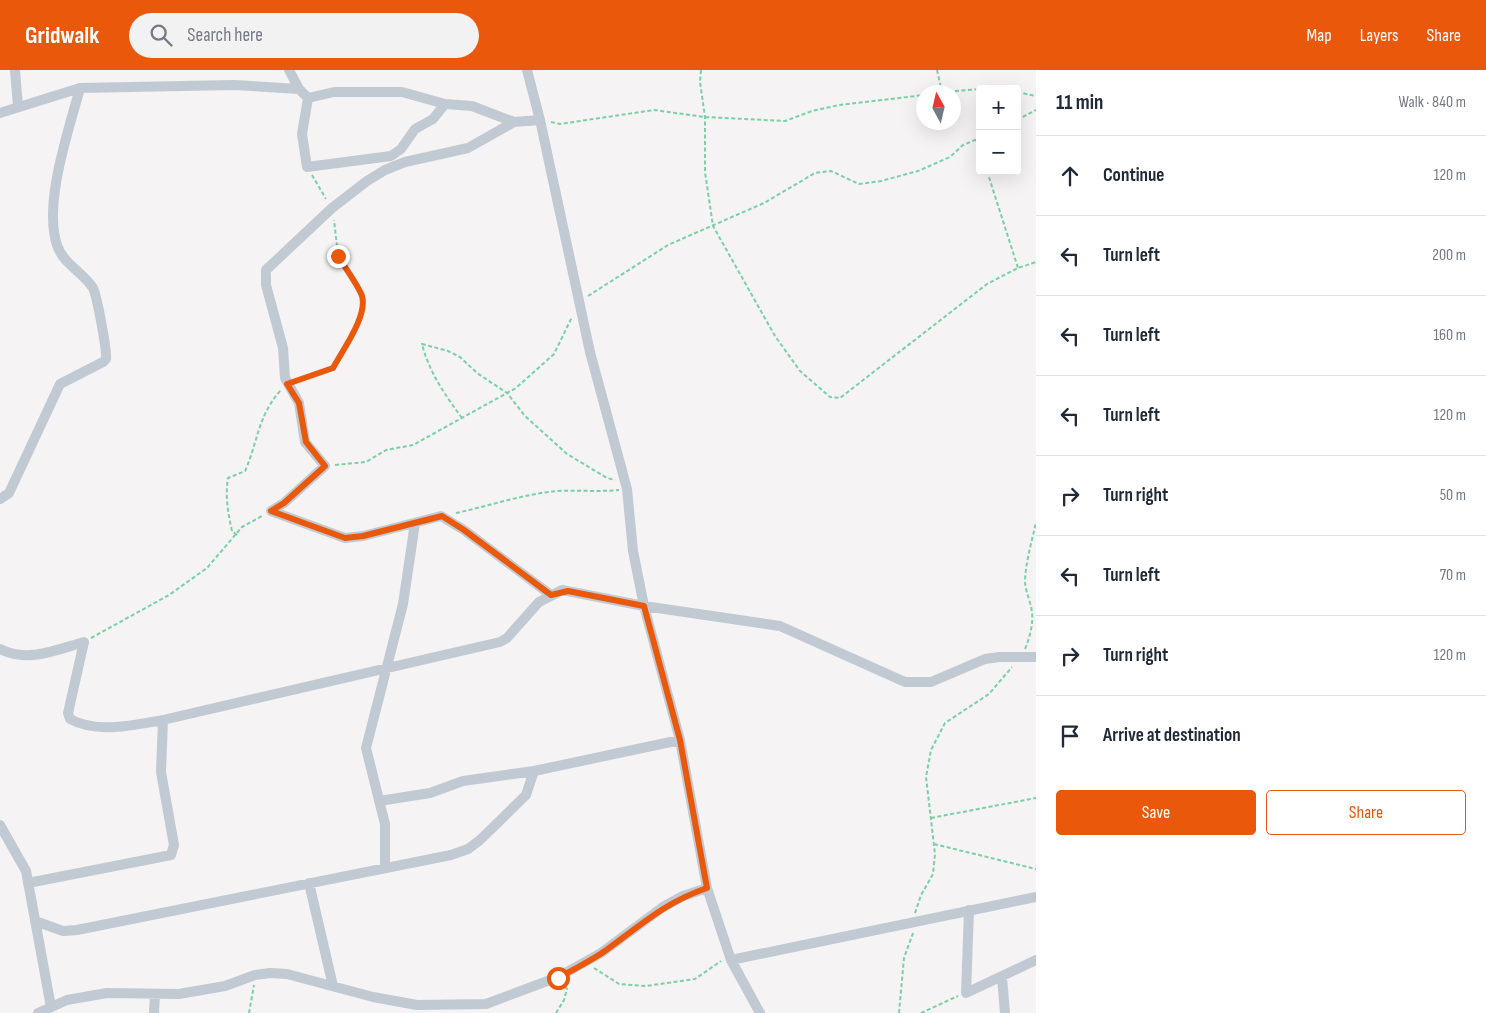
<!DOCTYPE html>
<html lang="en">
<head>
<meta charset="utf-8">
<style>
  :root { --surface:#fff; --page:#f2f2f3; --text:#1f2937; --muted:#747a83; --line:#e0e1e3; --accent:#ea580c }
  body { margin:0; font-family:"Sofia Sans Condensed",sans-serif; background:var(--page); color:var(--text) }
  .controls { position:absolute; right:15px; top:15px; display:grid; overflow:hidden; border-radius:5px; box-shadow:0 5px 20px #0002 }
  .controls button { width:45px; height:45px; display:grid; place-items:center; padding:0; border:0; border-bottom:1px solid var(--line); background:var(--surface); color:var(--text); font:25px sans-serif }
  .compass { position:absolute; left:916px; top:15px; width:45px; height:45px; border-radius:50%; background:var(--surface); box-shadow:0 5px 20px #0002; rotate:352deg }
  .stop { position:absolute; width:15px; height:15px; margin:-11px; border:4px solid #ea580c; border-radius:50%; background:#fff }
  .stop.end { background:#ea580c; border-color:#fff; box-shadow:0 1px 5px #0008 }
  .list { margin:0; padding:0; list-style:none }
  h2 { display:flex; justify-content:space-between; align-items:center; height:65px; margin:0; padding:0 20px; font-size:21px }
  h2 small { font-size:16px; font-weight:400; color:var(--muted) }
  .list li { display:grid; grid-template-columns:32px 1fr auto; gap:15px; align-items:center; box-sizing:border-box; height:80px; padding:0 20px; border-top:1px solid var(--line) }
  .list b { display:block; font-size:19px; white-space:nowrap }
  .list em { font-size:16px; font-style:normal; color:var(--muted) }
  .actions { display:flex; gap:10px; padding:15px 20px }
  .actions a { flex:1; padding:11px 0; border:1px solid var(--accent); border-radius:5px; text-align:center; font-size:18px; color:var(--accent) }
  .actions .main { background:var(--accent); color:#fff }
  .icon { flex:none; width:28px; height:28px; fill:none; stroke:currentColor; stroke-width:2; stroke-linecap:round; stroke-linejoin:round }
  .map { position:relative; flex:none; width:1036px; height:943px; overflow:hidden }
  header { display:flex; align-items:center; gap:30px; box-sizing:border-box; height:70px; padding:0 25px; background:var(--accent); color:#fff }
  header strong { font-size:24px }
  nav { display:flex; gap:28px; margin-inline-start:auto; font-size:18px }
  .search { width:350px; height:45px; background:var(--page); display:flex; align-items:center; gap:12px; box-sizing:border-box; padding:0 18px; border-radius:28px; color:var(--muted); font-size:19px }
  main { display:flex }
  aside { flex:1; background:var(--surface) }
  .map>svg:first-child { display:block }
</style>
</head>
<body>
<header>
<strong>Gridwalk</strong>
<div class="search"><svg class="icon" aria-label="search" viewBox="0 0 24 24"><circle cx="10" cy="10" r="6"/><path d="M15 15l6 6"/></svg>Search here</div>
<nav><a>Map</a><a>Layers</a><a>Share</a></nav>
</header>
<main>
<div class="map">
<svg width="1036" height="943" viewBox="0 0 1036 943">
  <rect width="100%" height="100%" fill="#f5f3f3"/>
  <g fill="none" stroke-linecap="round" stroke-linejoin="round">
    <path stroke="#7ad0a6" stroke-width="2" stroke-dasharray="4 2.5" stroke-linecap="butt" d="M 701,0 L 700,12 L 705,47 L 705,102 L 713,156 L 775,266 L 800,301 L 830,327 L 840,328 L 987,214 L 1018,198 L 1036,192
      M 937,0 L 942,22
      M 942,22 L 980,19
      M 1017,22 L 1036,26
      M 1017,50 L 1036,40
      M 551,52 L 560,54 L 654,40 L 705,47 L 785,51 L 812,41 L 839,35 L 924,25
      M 976,69 L 980,81
      M 987,101 L 1018,198
      M 312,105 L 326,129
      M 588,226 L 668,175 L 764,133 L 815,103 L 831,101 L 859,114 L 881,111 L 918,101 L 950,87 L 963,75 L 980,68
      M 296,311 L 333,299 L 359,253 L 363,236 L 362,225 L 338,185 L 334,150
      M 462,348 C 445,325 429,302 422,274 L 448,281 L 460,287 L 477,303 L 507,323 L 525,346 L 567,384 L 607,408 L 615,410
      M 335,395 L 366,392 L 386,380 L 413,375 L 516,318 L 554,284 L 572,247
      M 456,443 C 489,436 523,424 557,421 C 578,420 598,422 619,420
      M 237,465 L 232,461 C 228,443 225,426 228,408 L 245,401 C 258,372 258,344 282,319
      M 91,568 L 169,525 L 207,498 L 242,457 L 262,446
      M 1025,579 C 1031,564 1035,548 1030,533 C 1028,525 1025,519 1025,510 C 1026,490 1032,471 1036,452
      M 931,748 L 1036,728
      M 934,774 L 1036,799
      M 915,843 L 921,825 L 933,804 L 935,784 L 926,707 L 931,680 L 945,653 L 989,624 L 1012,597
      M 594,898 L 619,914 L 646,916 L 695,909 L 721,891
      M 249,943 L 254,915
      M 556,943 L 564,930 L 567,919 L 564,915
      M 899,943 L 904,888 L 913,863
      M 921,943 L 958,926"/>
    <path stroke="#c1cad2" stroke-width="10" d="M 15,0 L 18,37
      M 289,0 L 299,19
      M 527,0 L 540,50 L 590,282 L 627,419 L 633,481 L 644,536 L 680,670 L 707,818 L 731,890 L 1036,827
      M 308,28 L 302,64 L 307,97 L 391,86 L 401,79 L 415,59 L 433,49 L 445,34
      M 308,28 L 334,22 L 402,22 L 445,34 L 472,36 L 514,52
      M 0,43 L 80,18 L 234,15 L 299,19 L 308,28
      M 0,429 L 9,423 L 60,314 L 103,292 L 106,289 C 107,280 97,226 93,218 C 83,202 63,194 57,175 C 43,133 69,60 80,18
      M 271,441 L 284,433 L 325,396 L 305,372 L 299,333 L 285,308 L 283,278 L 266,215 L 266,200 L 332,138 L 367,111 L 385,100 L 405,92 L 468,78 L 514,52 L 540,50
      M 271,441 L 345,468 L 363,466 L 441,446 L 464,460 L 551,525
      M 0,579 C 27,593 56,580 84,572 L 68,643 L 70,649 C 97,664 134,655 163,650 L 500,572 L 507,568 L 539,532 L 562,520 L 644,536 L 780,556 L 905,612 L 931,612 L 985,589 L 999,587 L 1036,587
      M 379,731 L 430,723 L 463,711 L 534,701
      M 0,755 L 26,801 L 51,937
      M 385,798 L 385,754 L 366,678 L 403,534 L 415,453
      M 28,813 L 171,785 L 174,775 L 161,702 L 163,650
      M 309,813 L 333,916
      M 969,840 L 966,923 L 1036,890
      M 35,851 L 63,861 L 77,860 L 451,785 L 468,779 L 480,770 L 526,725 L 534,701 L 680,670
      M 731,890 L 760,943
      M 1002,907 L 1005,943
      M 38,943 L 67,930 L 107,923 L 179,924 L 225,916 L 255,905 L 270,903 L 287,904 L 373,927 L 417,935 L 486,934 L 558,907 L 601,883 L 663,837 L 683,826 L 707,818
      M 154,943 L 155,924"/>
  </g>
  <g fill="none" stroke-linecap="round" stroke-linejoin="round">
    <path stroke="#ea580c" stroke-width="6" d="M 338,186 C 344,196 359,217 362,226 C 368,246 342,281 333,298 L 287,314 L 299,333 L 306,372 L 325,396 L 284,433 L 271,441 L 345,468 L 363,466 L 442,446 L 464,460 L 551,525 L 568,521 L 644,536 L 680,670 L 707,818 C 663,833 639,857 602,883 C 588,892 573,900 558,908"/>
  </g>
</svg>
<div class="controls">
<button>+</button>
<button>−</button>
</div>
<svg class="compass" viewBox="-18 -18 36 36"><path d="M0-13l5 13h-10z" fill="#e53935"/><path d="M0 13l5-13h-10z" fill="#747a83"/></svg>
<div class="stop" style="left:558px;top:908px"></div>
<div class="stop end" style="left:338px;top:186px"></div>
</div>
<aside>
<h2>11 min<small>Walk · 840 m</small></h2>
<ul class="list">
<li><svg class="icon" aria-label="ahead" viewBox="0 0 24 24"><path d="M12 20V5M6 11l6-6 6 6"/></svg><div><b>Continue</b></div><em>120 m</em></li>
<li><svg class="icon" aria-label="left" viewBox="0 0 24 24"><path d="M17 20v-9H6M10 6l-5 5 5 5"/></svg><div><b>Turn left</b></div><em>200 m</em></li>
<li><svg class="icon" aria-label="left" viewBox="0 0 24 24"><path d="M17 20v-9H6M10 6l-5 5 5 5"/></svg><div><b>Turn left</b></div><em>160 m</em></li>
<li><svg class="icon" aria-label="left" viewBox="0 0 24 24"><path d="M17 20v-9H6M10 6l-5 5 5 5"/></svg><div><b>Turn left</b></div><em>120 m</em></li>
<li><svg class="icon" aria-label="right" viewBox="0 0 24 24"><path d="M7 20v-9h11M14 6l5 5-5 5"/></svg><div><b>Turn right</b></div><em>50 m</em></li>
<li><svg class="icon" aria-label="left" viewBox="0 0 24 24"><path d="M17 20v-9H6M10 6l-5 5 5 5"/></svg><div><b>Turn left</b></div><em>70 m</em></li>
<li><svg class="icon" aria-label="right" viewBox="0 0 24 24"><path d="M7 20v-9h11M14 6l5 5-5 5"/></svg><div><b>Turn right</b></div><em>120 m</em></li>
<li><svg class="icon" aria-label="arrive" viewBox="0 0 24 24"><path d="M6 21V4h12l-3 4 3 4H6"/></svg><div><b>Arrive at destination</b></div></li>
</ul>
<div class="actions"><a class="main">Save</a><a>Share</a></div>
</aside>
</main>
</body>
</html>
